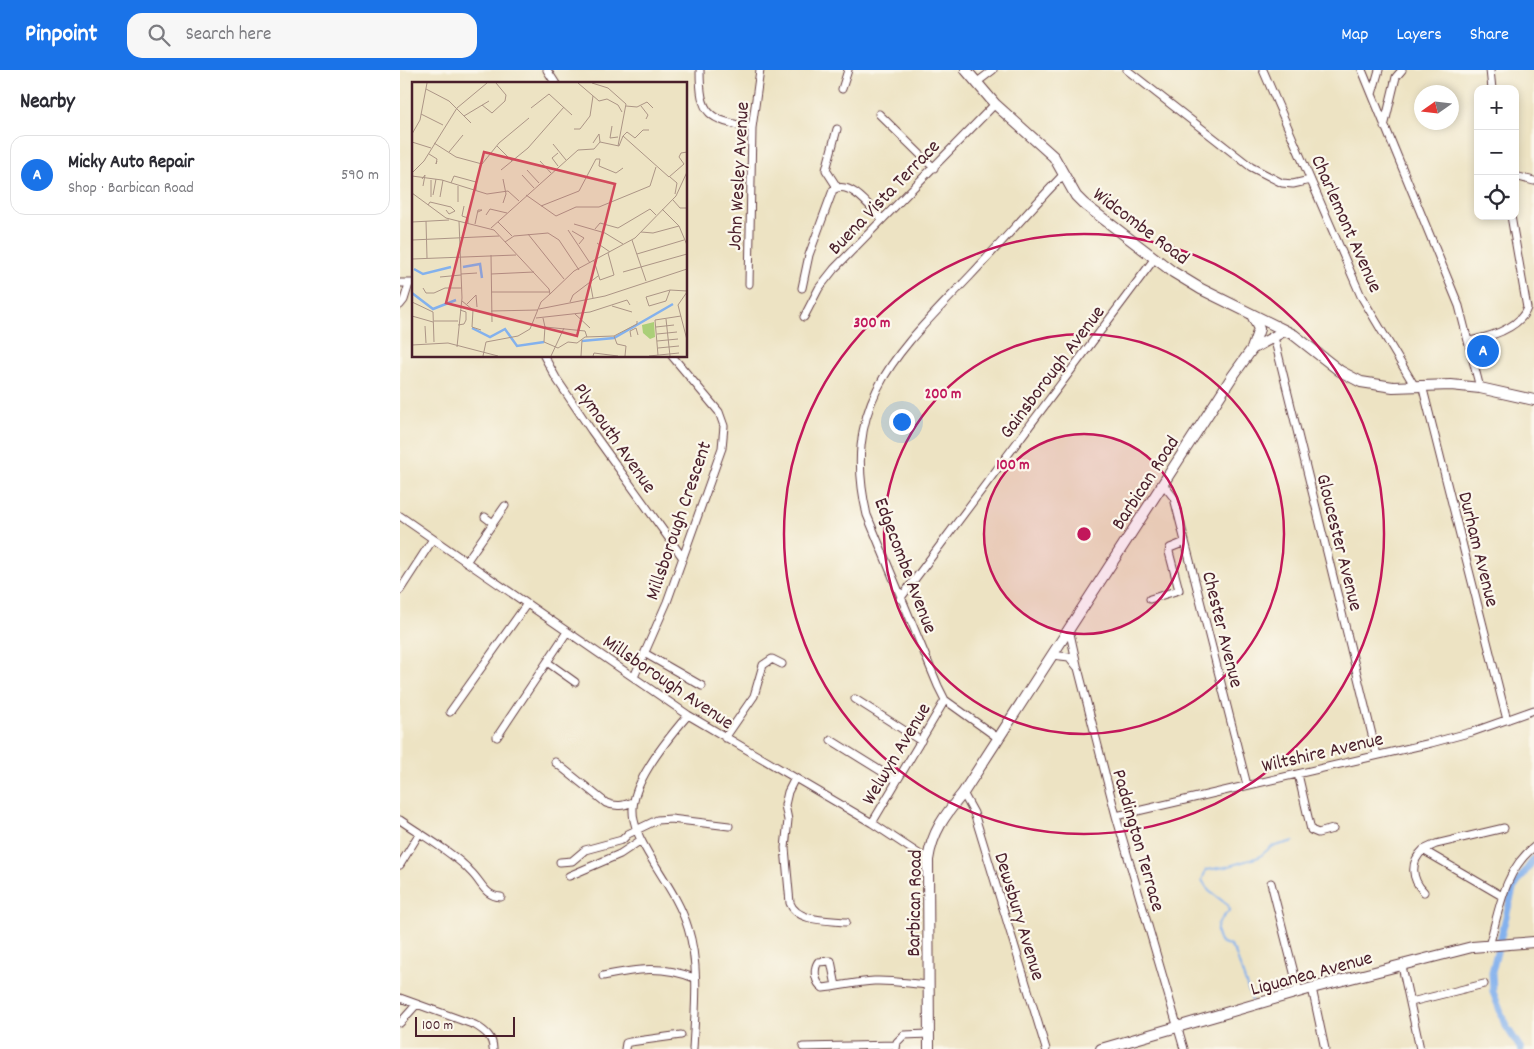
<!DOCTYPE html>
<html lang="en">
<head>
<meta charset="utf-8">
<style>
  :root { --surface:#fff; --page:#f7f7f7; --text:#2b2b33; --muted:#7c7c81; --line:#e1e1e2; --accent:#1a73e8 }
  body { margin:0; font-family:Dekko,sans-serif; background:var(--page); color:var(--text) }
  .controls { position:absolute; right:15px; top:15px; display:grid; overflow:hidden; border-radius:10px; box-shadow:0 2px 8px #0003 }
  .controls button { width:45px; height:45px; display:grid; place-items:center; padding:0; border:0; border-bottom:1px solid var(--line); background:var(--surface); color:var(--text); font:25px sans-serif }
  .compass { position:absolute; left:1014px; top:15px; width:45px; height:45px; border-radius:50%; background:var(--surface); box-shadow:0 2px 8px #0003; rotate:256deg }
  .scale { position:absolute; left:15px; bottom:12px; width:100px; box-sizing:border-box; padding-left:5px; border:2px solid #4a1f2b; border-top:0; font-size:14px; line-height:18px; white-space:nowrap; color:#4a1f2b; -webkit-text-stroke:4px #fbf7ec; paint-order:stroke }
  .you { position:absolute; left:501px; top:351px; width:18px; height:18px; margin:-12px; border:4px solid #fff; border-radius:50%; background:#1a73e8; box-shadow:0 0 0 8px #1a73e833 }
  .badge { display:grid; place-items:center; width:32px; height:32px; border-radius:50%; background:var(--accent); color:#fff; font-size:16px; font-weight:700 }
  .pin { position:absolute; translate:-50% -50%; border:2px solid #fff; box-shadow:0 1px 5px #0006 }
  .list { margin:0; padding:0; list-style:none }
  h2 { display:flex; justify-content:space-between; align-items:center; height:65px; margin:0; padding:0 20px; font-size:21px }
  h2 small { font-size:16px; font-weight:400; color:var(--muted) }
  .list li { display:grid; grid-template-columns:32px 1fr auto; gap:15px; align-items:center; box-sizing:border-box; height:80px; margin:0 10px 10px; padding:0 10px; border:1px solid var(--line); border-radius:15px }
  .list b { display:block; font-size:19px; white-space:nowrap }
  .list p { margin:0; font-size:16px; white-space:nowrap; color:var(--muted) }
  .list em { font-size:16px; font-style:normal; color:var(--muted) }
  .icon { flex:none; width:28px; height:28px; fill:none; stroke:currentColor; stroke-width:2; stroke-linecap:round; stroke-linejoin:round }
  .map { position:relative; flex:none; width:1134px; height:979px; overflow:hidden }
  header { display:flex; align-items:center; gap:30px; box-sizing:border-box; height:70px; padding:0 25px; background:var(--accent); color:#fff }
  header strong { font-size:24px }
  nav { display:flex; gap:28px; margin-inline-start:auto; font-size:18px }
  .search { width:350px; height:45px; background:var(--page); display:flex; align-items:center; gap:12px; box-sizing:border-box; padding:0 18px; border-radius:15px; color:var(--muted); font-size:19px }
  main { display:flex }
  aside { flex:1; background:var(--surface) }
  .map>svg:first-child { display:block }
</style>
</head>
<body>
<header>
<strong>Pinpoint</strong>
<div class="search"><svg class="icon" aria-label="search" viewBox="0 0 24 24"><circle cx="10" cy="10" r="6"/><path d="M15 15l6 6"/></svg>Search here</div>
<nav><a>Map</a><a>Layers</a><a>Share</a></nav>
</header>
<main>
<aside>
<h2>Nearby<small></small></h2>
<ul class="list">
<li><span class="badge">A</span><div><b>Micky Auto Repair</b><p>Shop · Barbican Road</p></div><em>590 m</em></li>
</ul>
</aside>
<div class="map">
<svg width="1134" height="979" viewBox="0 0 1134 979">
  <rect width="100%" height="100%" fill="#fbf7ec"/>
  <filter id="ink" filterUnits="userSpaceOnUse"><feTurbulence type="fractalNoise" baseFrequency=".02" numOctaves="2"/><feDisplacementMap in="SourceGraphic" scale="10" xChannelSelector="R" yChannelSelector="G"/><feConvolveMatrix kernelMatrix="1 2 1 2 8 2 1 2 1" color-interpolation-filters="sRGB"/></filter>
  <filter id="wash" filterUnits="userSpaceOnUse"><feTurbulence type="fractalNoise" baseFrequency=".0096" numOctaves="4" result="noise"/><feDisplacementMap in="SourceGraphic" scale="20" xChannelSelector="R" yChannelSelector="G"/><feGaussianBlur stdDeviation="1.12" result="paint"/><feColorMatrix in="noise" values="0 0 0 0 0 0 0 0 0 0 0 0 0 0 0 0 0 1.4 0 .05"/><feComposite in="paint" operator="in"/></filter>
  <g filter="url(#wash)">
    <rect width="100%" height="100%" fill="#ede3c3"/>
    <g fill="none" stroke-linecap="round" stroke-linejoin="round">
      <path stroke="#83b1ed" stroke-width="2" d="M 852,931 L 835,882 L 829,875 L 820,872 C 813,857 818,852 829,841 L 828,835 L 809,821 L 802,810 L 806,800 L 826,797 L 859,787 L 871,777 L 894,771"/>
      <path stroke="#83b1ed" stroke-width="7" d="M 1121,979 L 1106,956 L 1093,922 L 1092,902 L 1113,819 L 1134,789"/>
    </g>
  </g>
  <g filter="url(#ink)">
    <g fill="none" stroke-linecap="round" stroke-linejoin="round">
      <defs>
        <path id="street" d="M 147,0 L 156,14
          M 300,0 C 300,46 308,49 352,58
          M 727,0 L 851,97 L 882,113 L 893,114 L 910,110
          M 863,0 L 961,226 L 1014,315
          M 962,0 L 1059,236 L 1080,318
          M 1090,0 L 1092,19
          M 576,13 L 593,0
          M 442,19 L 448,0
          M 972,24 L 979,0
          M 479,44 L 534,98
          M 984,57 L 996,7 L 1002,0
          M 437,59 L 426,100 L 437,117
          M 1115,106 L 1134,111
          M 0,213 L 14,213
          M 349,214 L 352,58 L 360,0
          M 402,218 L 409,185 L 433,120 C 450,109 471,138 482,149
          M 0,235 L 4,230 L 9,214
          M 404,247 L 419,218 L 434,199 L 595,34
          M 874,267 L 977,685
          M 1070,271 C 1089,267 1120,258 1127,238 L 1111,146
          M 144,286 L 156,308 L 191,360 L 283,488
          M 1022,315 L 1107,650
          M 763,414 L 774,428 L 847,715
          M 0,446 L 288,645 L 472,753 L 528,790
          M 85,447 L 93,453
          M 66,492 L 105,436
          M 0,520 L 33,469
          M 500,529 L 755,188
          M 750,529 L 779,520 L 769,482 L 770,478 L 785,472
          M 669,559 L 677,595
          M 246,584 L 302,616
          M 652,585 L 669,587 L 678,598 L 716,746 L 784,979
          M 147,592 L 175,612
          M 234,607 L 267,532 L 322,378 L 324,356 L 319,342 L 272,286
          M 455,629 L 521,671
          M 50,642 L 126,535
          M 288,645 C 269,667 239,704 234,731 C 231,743 235,758 240,768 C 255,799 278,825 288,858 C 300,896 295,940 293,979
          M 97,667 L 167,562
          M 325,668 L 354,626 L 363,595 L 372,589 L 382,594
          M 598,668 L 545,630 L 538,616 L 467,445 C 440,330 499,281 571,205 C 602,172 632,137 664,104
          M 431,670 L 497,711
          M 155,692 L 206,733 C 216,737 223,736 233,732
          M 898,704 L 911,760 L 918,763 L 933,759
          M 395,708 L 388,722 L 385,735 L 388,750 L 385,778 L 390,833 C 397,852 428,850 446,852
          M 563,723 L 574,743 L 646,979
          M 716,746 L 1031,673 L 1072,662 L 1134,640
          M 0,750 C 20,764 55,784 70,801 C 82,812 84,826 101,827
          M 472,753 L 545,630
          M 1023,780 C 1010,792 1011,809 1024,822
          M 160,792 L 172,791 L 185,780 L 222,770 L 228,764 L 257,750 L 271,749 L 329,756
          M 0,795 L 19,764
          M 169,806 L 220,784 L 241,770
          M 871,813 L 899,922
          M 1102,826 L 1023,780 L 1036,774 L 1104,758
          M 1089,876 C 1099,841 1104,800 1134,777
          M 1002,896 L 1020,979
          M 203,906 C 237,899 262,895 294,908
          M 436,916 L 431,891 L 418,892 C 413,900 415,913 423,918 C 440,916 457,912 474,911 C 492,910 511,914 529,915
          M 912,918 L 925,979
          M 0,928 L 75,955 C 85,961 93,967 93,979
          M 1011,932 L 1084,914
          M 0,953 L 16,935
          M 403,977 L 496,975
          M 225,979 L 226,973 L 230,972 L 281,965
          M 496,979 L 497,972 L 504,965 L 529,964"/>
        <path id="secondary" d="M 566,0 L 595,34 L 654,87 L 676,126 L 684,134 L 773,202 L 801,219 L 894,265 L 940,301 L 961,312 L 993,317 L 1051,315 L 1080,318 L 1134,330
          M 852,245 L 859,259 L 852,279
          M 529,979 L 528,790 C 532,762 545,745 563,723 L 832,307 L 852,279 L 884,261
          M 701,979 L 912,918 L 1072,877 L 1134,872"/>
      </defs>
      <use href="#street" stroke="#623c42" stroke-width="9"/>
      <use href="#secondary" stroke="#623c42" stroke-width="12"/>
      <use href="#street" stroke="#fff" stroke-width="7"/>
      <use href="#secondary" stroke="#fff" stroke-width="10"/>
    </g>
  </g>
  <circle cx="684" cy="464" r="100" fill="#c2185b" fill-opacity=".12"/>
  <g fill="none" stroke="#c2185b" stroke-width="2.5">
    <circle cx="684" cy="464" r="100"/>
    <circle cx="684" cy="464" r="200"/>
    <circle cx="684" cy="464" r="300"/>
  </g>
  <g text-anchor="middle" stroke-width="4.5" stroke-linejoin="round" paint-order="stroke">
    <g font-size="20" fill="#4a1f2b" stroke="#fbf7ec">
      <text transform="translate(337 106) rotate(-87)" y="7">John Wesley Avenue</text>
      <text transform="translate(483 126) rotate(-46)" y="7">Buena Vista Terrace</text>
      <text transform="translate(948 153) rotate(66)" y="7">Charlemont Avenue</text>
      <text transform="translate(742 155) rotate(37)" y="7">Widcombe Road</text>
      <text transform="translate(651 301) rotate(-53)" y="7">Gainsborough Avenue</text>
      <text transform="translate(216 367) rotate(55)" y="7">Plymouth Avenue</text>
      <text transform="translate(744 412) rotate(-57)" y="7">Barbican Road</text>
      <text transform="translate(277 450) rotate(-71)" y="7">Millsborough Crescent</text>
      <text transform="translate(941 472) rotate(76)" y="7">Gloucester Avenue</text>
      <text transform="translate(1080 479) rotate(76)" y="7">Durham Avenue</text>
      <text transform="translate(507 495) rotate(69)" y="7">Edgecombe Avenue</text>
      <text transform="translate(824 559) rotate(76)" y="7">Chester Avenue</text>
      <text transform="translate(269 611) rotate(34)" y="7">Millsborough Avenue</text>
      <text transform="translate(922 681) rotate(-13)" y="7">Wiltshire Avenue</text>
      <text transform="translate(495 683) rotate(-59)" y="7">Welwyn Avenue</text>
      <text transform="translate(740 770) rotate(74)" y="7">Paddington Terrace</text>
      <text transform="translate(513 833) rotate(-89)" y="7">Barbican Road</text>
      <text transform="translate(621 846) rotate(73)" y="7">Dewsbury Avenue</text>
      <text transform="translate(911 902) rotate(-15)" y="7">Liguanea Avenue</text>
    </g>
  </g>
  <g transform="translate(12 12)">
    <rect width="275" height="275" fill="#ede3c3"/>
    <path d="M 242,240 L 243,255 L 238,257 L 231,251 L 230,243 Z" fill="#abcf78"/>
    <path fill="none" stroke="#83b1ed" stroke-width="2.5" d="M 51,185 L 68,182 L 70,196M 2,187 L 11,192 L 39,185M 0,211 L 21,227 L 44,218M 60,246 L 78,255 L 93,247 L 105,264 L 132,260M 170,259 L 202,256 L 261,222"/>
    <path fill="none" stroke="#ac9586" stroke-width="1" d="M 166,1 L 187,19 L 195,17 L 206,23 L 210,30M 180,1 L 196,6 L 214,22 L 206,64M 14,7 L 37,19 L 59,41M 70,23 L 80,31 L 93,19 L 94,13 L 84,1M 214,24 L 225,25 L 235,20 L 241,26M 229,24 L 236,33 L 234,37M 119,26 L 137,12 L 160,33M 9,32 L 31,43M 52,34 L 77,19M 200,44 L 198,56 L 206,55M 162,47 L 168,47 L 178,34 L 181,14M 0,52 L 8,38 L 15,1M 211,54 L 257,95 L 272,82 L 267,75 L 269,71 L 275,70M 211,54 L 215,50 L 223,56 L 231,48 L 237,48M 0,60 L 19,66M 22,61 L 44,75 L 70,82 L 87,61 L 117,36M 181,61 L 187,52 L 188,60M 141,62 L 154,78M 85,64 L 100,79M 37,70 L 51,53M 146,71 L 140,76 L 146,84M 17,72 L 25,77 L 24,82 L 25,79M 128,79 L 139,91M 89,88 L 116,66 L 152,25M 115,88 L 127,101M 0,91 L 12,79 L 45,26 L 75,1M 110,93 L 122,106M 0,94 L 30,98 L 75,112 L 96,109 L 107,119M 258,95 L 265,101 L 263,112M 10,97 L 13,93 L 11,104M 39,101 L 42,94 L 64,100 L 64,108M 0,111 L 34,136 L 82,148 L 137,207 L 138,212 L 129,220 L 118,247 L 106,254 L 74,260 L 71,274M 21,113 L 24,97M 114,113 L 144,134 L 164,125 L 187,125 L 238,104 L 244,85M 19,115 L 19,98M 28,115 L 31,98M 261,118 L 268,126 L 275,126M 46,120 L 46,104M 91,121 L 94,112 L 91,97M 16,123 L 18,120 L 39,125 L 43,129 L 37,132 L 34,128M 52,124 L 50,134 L 56,136 L 56,141M 129,124 L 167,109 L 184,77 L 188,77 L 187,84 L 204,91 L 211,86M 250,127 L 267,144 L 275,163M 74,133 L 78,127 L 95,131M 14,139 L 15,176M 0,140 L 37,138M 86,140 L 100,154M 63,142 L 66,128 L 70,128 L 66,130M 162,142 L 193,151 L 211,162M 79,146 L 166,68 L 182,67 L 188,60 L 207,64 L 211,54M 206,146 L 238,127 L 244,133M 183,147 L 188,141 L 206,146M 156,148 L 178,181M 160,149 L 172,156 L 167,162M 229,150 L 241,151 L 267,144M 116,152 L 152,197M 0,158 L 87,154M 220,158 L 234,199M 93,160 L 102,154 L 136,151 L 147,158 L 167,188M 185,161 L 198,170M 225,172 L 272,158M 79,173 L 80,240M 0,177 L 104,173M 182,179 L 188,198 L 202,193 L 196,171M 211,190 L 275,172M 49,192 L 65,191M 79,192 L 122,190M 28,195 L 49,193M 178,200 L 181,216M 11,206 L 14,211 L 22,211 L 33,206 L 50,206M 258,208 L 254,219 L 237,224 L 234,215 L 258,208 L 275,209M 79,210 L 137,210M 275,210 L 266,223 L 275,258M 138,212 L 162,189 L 223,156 L 264,114 L 275,90M 50,219 L 61,228 L 60,245 L 69,248M 0,220 L 21,230 L 22,260M 158,220 L 161,213 L 186,194M 55,222 L 64,213 L 65,225M 200,224 L 220,230M 127,227 L 193,214 L 275,187M 79,229 L 126,228M 163,232 L 178,246M 0,234 L 21,240M 124,236 L 178,230 L 215,218 L 218,223M 131,236 L 133,245 L 173,249 L 175,255M 254,237 L 258,274M 22,239 L 46,239M 46,243 L 52,242 L 54,238 L 54,230 L 48,228M 13,244 L 14,261M 133,244 L 132,260 L 146,266 L 156,260 L 165,261 L 173,255 L 202,254 L 225,242 L 225,239M 244,245 L 262,243M 245,252 L 265,250M 202,254 L 205,262 L 214,264 L 213,274M 219,255 L 218,249 L 224,246 L 226,253M 245,259 L 266,257M 0,263 L 36,261 L 86,274M 45,265 L 50,216 L 47,139M 246,266 L 267,264M 246,273 L 243,238 L 269,234M 139,274 L 152,246M 169,274 L 170,258M 181,274 L 182,271 L 206,274M 237,274 L 267,271"/>
    <path fill="#d1495b" fill-opacity="0.15" stroke="#d1495b" stroke-width="2.5" d="M 72,70 L 203,102 L 165,254 L 34,221 Z"/>
    <rect width="275" height="275" fill="none" stroke="#4a1f2b" stroke-width="2.5"/>
  </g>
  <circle cx="684" cy="464" r="8" fill="#c2185b" stroke="#fbf7ec" stroke-width="2.5"/>
  <g font-size="15" text-anchor="middle" font-weight="bold" fill="#c2185b" stroke="#fbf7ec" stroke-width="4.5" stroke-linejoin="round" paint-order="stroke">
    <text x="472" y="257">300 m</text>
    <text x="543" y="328">200 m</text>
    <text x="613" y="399">100 m</text>
  </g>
</svg>
<div class="controls">
<button>+</button>
<button>−</button>
<button><svg class="icon" aria-label="locate" viewBox="0 0 24 24"><circle cx="12" cy="12" r="6"/><path d="M12 2v4M12 18v4M2 12h4M18 12h4"/></svg></button>
</div>
<svg class="compass" viewBox="-18 -18 36 36"><path d="M0-13l5 13h-10z" fill="#e53935"/><path d="M0 13l5-13h-10z" fill="#7c7c81"/></svg>
<div class="scale">100 m</div>
<div class="you"></div>
<div class="pin badge" style="left:1083px;top:281px">A</div>
</div>
</main>
</body>
</html>
